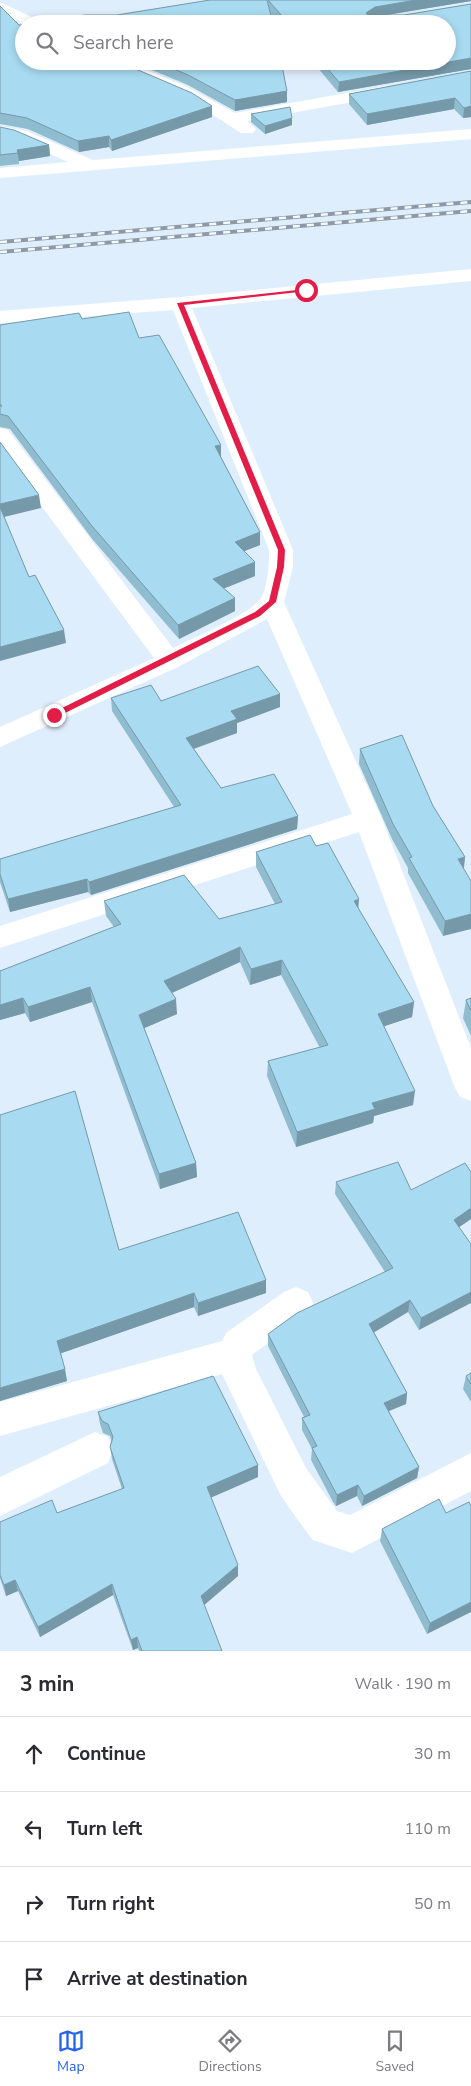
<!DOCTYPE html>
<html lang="en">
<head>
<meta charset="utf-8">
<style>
  :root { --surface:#fff; --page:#f2f2f3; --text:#2b2b33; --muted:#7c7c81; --line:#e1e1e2; --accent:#2563eb }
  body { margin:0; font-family:"Nunito Sans",sans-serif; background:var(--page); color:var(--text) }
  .stop { position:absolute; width:15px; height:15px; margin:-11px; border:4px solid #e11d48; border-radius:50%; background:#fff }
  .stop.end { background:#e11d48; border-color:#fff; box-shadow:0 1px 5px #0008 }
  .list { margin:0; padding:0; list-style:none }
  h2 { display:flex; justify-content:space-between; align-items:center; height:65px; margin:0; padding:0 20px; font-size:21px }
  h2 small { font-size:16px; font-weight:400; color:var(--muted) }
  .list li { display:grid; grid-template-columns:32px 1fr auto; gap:15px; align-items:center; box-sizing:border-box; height:75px; padding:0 20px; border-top:1px solid var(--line) }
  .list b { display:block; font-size:19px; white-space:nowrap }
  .list em { font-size:16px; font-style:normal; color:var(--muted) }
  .icon { flex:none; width:28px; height:28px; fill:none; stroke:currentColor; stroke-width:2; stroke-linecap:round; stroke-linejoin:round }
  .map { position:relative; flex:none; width:471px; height:1651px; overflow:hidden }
  .search { position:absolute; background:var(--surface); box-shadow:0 2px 8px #0003; left:15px; right:15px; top:15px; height:55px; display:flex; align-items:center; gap:12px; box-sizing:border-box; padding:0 18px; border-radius:28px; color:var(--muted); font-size:19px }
  .sheet { height:365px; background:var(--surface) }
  nav { display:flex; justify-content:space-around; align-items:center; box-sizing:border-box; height:70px; border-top:1px solid var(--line); background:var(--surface); font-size:14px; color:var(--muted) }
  nav a { display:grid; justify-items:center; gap:2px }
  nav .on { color:var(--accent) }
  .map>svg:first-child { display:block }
</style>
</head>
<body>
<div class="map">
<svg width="471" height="1651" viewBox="0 0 471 1651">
  <rect width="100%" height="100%" fill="#dfeefd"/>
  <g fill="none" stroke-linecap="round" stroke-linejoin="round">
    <path fill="#fff" fill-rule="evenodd" d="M 0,2 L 40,21 L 42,24 L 24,25 L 0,13 Z
      M 102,61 L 125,61 L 187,87 L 235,113 L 386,86 L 392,87 L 394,91 L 392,95 L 386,96 L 247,121 L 256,129 L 253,133 L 241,133 L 193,102 L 104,64 Z
      M 0,126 L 27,131 L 93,160 L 471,129 L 471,139 L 0,178 L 0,168 L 68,162 L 16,139 L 0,136 Z
      M 471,269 L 471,281 L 192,308 L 293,550 L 293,567 L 284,602 L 382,819 L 471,1048 L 471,1101 L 460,1097 L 455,1088 L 359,832 L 0,948 L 0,926 L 352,814 L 267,619 L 178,667 L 0,747 L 0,727 L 154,658 L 0,450 L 0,428 L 8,430 L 173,648 C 191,639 250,614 260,599 C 268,589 269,563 269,550 L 173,310 L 0,323 L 0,311 L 180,297 Z
      M 296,1287 L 308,1292 L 313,1303 L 308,1314 L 252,1355 L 256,1369 L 306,1468 L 337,1511 L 350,1515 L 471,1453 L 471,1491 L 352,1553 L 313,1540 L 297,1519 L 280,1494 L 222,1374 L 0,1436 L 0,1402 L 222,1341 L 226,1333 L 284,1292 Z
      M 95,1432 L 108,1437 L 113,1450 L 108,1463 L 0,1516 L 0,1477 Z"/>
    <defs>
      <path id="rail" d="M 0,242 L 471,202
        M 0,252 L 471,211"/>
    </defs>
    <use href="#rail" stroke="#8d99a6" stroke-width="4"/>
    <use href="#rail" stroke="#f5faff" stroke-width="2.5" stroke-dasharray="7" stroke-linecap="butt"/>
  </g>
  <path fill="#90bccf" d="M 210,0 L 471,0 L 471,1 L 385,15 L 404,15 L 471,4 L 471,69 L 338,92 L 312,61 L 447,61 L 447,24 L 279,24 L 270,13 L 273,24 L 30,24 L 85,15 L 117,15 Z
    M 0,6 L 19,25 L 212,117 L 112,151 L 109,147 L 79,152 L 28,129 L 0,124 Z
    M 130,61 L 281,61 L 287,91 L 287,102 L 235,111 L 188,85 Z
    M 471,71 L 471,117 L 463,118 L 454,109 L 367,125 L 349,104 L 349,94 Z
    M 251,114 L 292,125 L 265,134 L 251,122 Z
    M 0,127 L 49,145 L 50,156 L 19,161 L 19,164 L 0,166 Z
    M 82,319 L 139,338 L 221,457 L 260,532 L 260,545 L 244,551 L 255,576 L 224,588 L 235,611 L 179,639 L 93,540 L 10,429 L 0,427 L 0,325 Z
    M 280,694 L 280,707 L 237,723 L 237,733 L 194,749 L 221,788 L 298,816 L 297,829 L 91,895 L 88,892 L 10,912 L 0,882 L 0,859 L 174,807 L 112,711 L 111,698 L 161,701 Z
    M 360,749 L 433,806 L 465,857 L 464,869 L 443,936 L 408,873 L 408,868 L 392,839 L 359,764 Z
    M 316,846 L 358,909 L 414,1002 L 412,1017 L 384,1026 L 413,1105 L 374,1116 L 373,1123 L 296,1147 L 267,1076 L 268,1061 L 320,1048 L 281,975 L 250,985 L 240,962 L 172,993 L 177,1014 L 144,1028 L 196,1163 L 197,1177 L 160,1189 L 92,1002 L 30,1022 L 25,1013 L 0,1020 L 0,971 L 114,927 L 106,916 L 104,901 L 219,919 L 275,904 L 256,867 L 256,852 Z
    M 471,998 L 471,1036 L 463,1018 L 466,1000 Z
    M 0,1115 L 119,1250 L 266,1293 L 198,1316 L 194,1307 L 61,1353 L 67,1381 L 0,1401 Z
    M 336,1182 L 411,1190 L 471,1219 L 459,1227 L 419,1330 L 408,1312 L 374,1332 L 407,1393 L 406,1404 L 388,1411 L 419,1467 L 417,1478 L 362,1506 L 357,1496 L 336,1506 L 333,1502 L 311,1460 L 312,1449 L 302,1430 L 302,1418 L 304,1417 L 268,1346 L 268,1334 L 385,1272 L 335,1194 Z
    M 471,1373 L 471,1402 L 463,1389 L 466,1376 Z
    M 98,1412 L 258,1465 L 258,1477 L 211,1497 L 238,1576 L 204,1605 L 222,1651 L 139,1651 L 138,1648 L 133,1650 L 113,1595 L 40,1637 L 18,1591 L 6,1596 L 0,1578 L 0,1522 L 57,1513 L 122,1489 L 112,1459 L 110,1447 L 112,1442 L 110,1436 L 103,1433 L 100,1424 Z
    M 471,1506 L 427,1634 L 380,1541 L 382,1529 Z"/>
  <path fill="#7699a9" d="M 416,0 L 471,0 L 471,1 L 375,17 L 365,24 L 366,13 L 375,7 Z
    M 471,58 L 471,69 L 338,92 L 339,82 Z
    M 287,91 L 287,102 L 235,111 L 235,100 Z
    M 455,98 L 454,109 L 367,125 L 367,114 Z
    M 212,106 L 212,117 L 112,151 L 111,140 Z
    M 471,106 L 471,117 L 463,118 L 464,108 Z
    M 292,118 L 292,125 L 265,134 L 265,126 Z
    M 109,136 L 109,147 L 79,152 L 78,141 Z
    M 49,145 L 50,156 L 19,161 L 17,150 Z
    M 221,445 L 221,458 L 215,446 Z
    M 39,495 L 41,508 L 0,518 L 0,504 Z
    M 260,532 L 260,545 L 235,555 L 235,542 Z
    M 255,562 L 255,576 L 213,593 L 213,579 Z
    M 235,598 L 235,611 L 179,639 L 178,625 Z
    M 64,630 L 66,643 L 0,661 L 0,647 Z
    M 280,694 L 280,707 L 237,723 L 237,733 L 187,751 L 186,738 L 231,711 Z
    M 298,816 L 297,829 L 91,895 L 89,882 Z
    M 465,857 L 463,873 L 458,859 Z
    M 87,879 L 88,892 L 10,912 L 8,899 Z
    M 359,899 L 358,914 L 354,901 Z
    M 471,914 L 471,929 L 443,936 L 445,921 Z
    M 240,947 L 240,962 L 165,996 L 164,981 Z
    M 282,960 L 281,975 L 250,985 L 251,969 Z
    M 90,987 L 92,1002 L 30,1022 L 28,1007 Z
    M 23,998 L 25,1013 L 0,1020 L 0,1005 Z
    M 176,999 L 177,1014 L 140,1030 L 139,1015 Z
    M 414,1002 L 412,1017 L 376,1029 L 378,1014 Z
    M 415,1091 L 413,1105 L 374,1116 L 373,1123 L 296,1147 L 297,1132 L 372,1103 Z
    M 196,1163 L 197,1177 L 160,1189 L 159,1174 Z
    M 471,1208 L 471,1219 L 452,1232 L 454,1220 Z
    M 266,1280 L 266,1293 L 198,1316 L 198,1303 Z
    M 471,1292 L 471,1303 L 419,1330 L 421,1318 Z
    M 194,1293 L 194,1307 L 59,1354 L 57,1341 Z
    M 410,1300 L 408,1312 L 368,1336 L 369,1324 Z
    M 65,1369 L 67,1381 L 0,1401 L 0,1388 Z
    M 407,1393 L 406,1404 L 382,1414 L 384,1403 Z
    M 258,1465 L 258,1477 L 208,1499 L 207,1487 Z
    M 419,1467 L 417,1478 L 362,1506 L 364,1496 Z
    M 358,1485 L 357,1496 L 336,1506 L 337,1495 Z
    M 238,1565 L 238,1576 L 202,1607 L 201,1596 Z
    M 15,1580 L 18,1591 L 6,1596 L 4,1585 Z
    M 112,1584 L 113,1595 L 40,1637 L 38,1627 Z
    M 471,1602 L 471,1612 L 427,1634 L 430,1623 Z
    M 137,1637 L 138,1648 L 133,1650 L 131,1640 Z"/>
  <path fill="#a8dbf1" stroke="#7699a9" d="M 210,0 L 267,0 L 273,24 L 30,24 L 85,15 L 117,15 Z
    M 268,0 L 416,0 L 375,7 L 366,13 L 368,15 L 404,15 L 471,4 L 471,58 L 339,82 L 321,61 L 447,61 L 447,24 L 289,24 Z
    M 0,6 L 19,25 L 24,25 L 24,61 L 117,61 L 192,93 L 212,106 L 111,140 L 109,136 L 78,141 L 27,118 L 0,113 Z
    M 155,61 L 281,61 L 287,91 L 235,100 L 188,75 Z
    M 471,71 L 471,106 L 464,108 L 455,98 L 367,114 L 349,94 Z
    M 290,107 L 292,118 L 265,126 L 251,114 Z
    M 0,127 L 14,130 L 49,145 L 17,150 L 18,153 L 0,155 Z
    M 129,312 L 139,338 L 159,335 L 221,445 L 215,446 L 260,532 L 235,542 L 255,562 L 213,579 L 235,598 L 178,625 L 92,526 L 8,416 L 0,414 L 0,406 L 2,406 L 0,404 L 0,325 L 79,313 L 82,319 Z
    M 0,442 L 39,495 L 0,504 Z
    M 0,507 L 29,577 L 35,575 L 64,630 L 0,647 Z
    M 258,666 L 280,694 L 231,711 L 237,719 L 186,738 L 221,788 L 274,774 L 298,816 L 89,882 L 87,879 L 8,899 L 0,874 L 0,859 L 181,805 L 111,698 L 151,685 L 161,701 Z
    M 402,735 L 433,806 L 465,857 L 458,859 L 471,881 L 471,914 L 445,921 L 409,858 L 412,857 L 393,824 L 360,749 Z
    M 310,835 L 316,846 L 328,843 L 359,899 L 354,901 L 414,1002 L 378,1014 L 415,1091 L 372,1103 L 375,1109 L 297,1132 L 268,1061 L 328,1045 L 282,960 L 251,969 L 240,947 L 164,981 L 176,999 L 139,1015 L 196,1163 L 159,1174 L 90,987 L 28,1007 L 23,998 L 0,1005 L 0,971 L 121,924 L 104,901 L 184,875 L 219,919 L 282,902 L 256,852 Z
    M 471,998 L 471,1011 L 466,1000 Z
    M 75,1091 L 119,1250 L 238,1212 L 266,1280 L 198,1303 L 194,1293 L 57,1341 L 65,1369 L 0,1388 L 0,1115 Z
    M 398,1162 L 411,1190 L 465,1163 L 471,1172 L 471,1208 L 454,1220 L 471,1244 L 471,1292 L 421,1318 L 410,1300 L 369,1324 L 407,1393 L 384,1403 L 419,1467 L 364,1496 L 358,1485 L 337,1495 L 312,1448 L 317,1446 L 302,1418 L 310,1415 L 268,1334 L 297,1313 L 393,1268 L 336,1182 Z
    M 471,1373 L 471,1384 L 466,1376 Z
    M 213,1376 L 258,1465 L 207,1487 L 238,1565 L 201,1596 L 222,1651 L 142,1651 L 137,1637 L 131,1640 L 112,1584 L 38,1627 L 15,1580 L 4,1585 L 0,1575 L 0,1522 L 52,1500 L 57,1513 L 124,1488 L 110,1447 L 113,1437 L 108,1424 L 102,1421 L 98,1412 Z
    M 439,1499 L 446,1513 L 469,1502 L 471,1506 L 471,1602 L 430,1623 L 382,1529 Z"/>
  <path fill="#e11d48" d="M 306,289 L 308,291 L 184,305 L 285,550 L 284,567 L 276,602 L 260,616 L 57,717 L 52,717 L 52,713 L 255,612 L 269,601 L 277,567 L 278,550 L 177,303 Z"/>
</svg>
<div class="stop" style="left:306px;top:290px"></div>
<div class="stop end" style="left:54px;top:715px"></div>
<div class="search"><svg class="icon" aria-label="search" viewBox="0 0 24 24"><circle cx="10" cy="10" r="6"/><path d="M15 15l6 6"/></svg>Search here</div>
</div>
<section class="sheet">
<h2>3 min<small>Walk · 190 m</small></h2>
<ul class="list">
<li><svg class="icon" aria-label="ahead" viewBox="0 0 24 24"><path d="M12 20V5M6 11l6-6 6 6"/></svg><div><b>Continue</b></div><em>30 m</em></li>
<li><svg class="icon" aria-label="left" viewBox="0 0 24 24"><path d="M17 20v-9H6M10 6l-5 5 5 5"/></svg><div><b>Turn left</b></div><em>110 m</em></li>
<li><svg class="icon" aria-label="right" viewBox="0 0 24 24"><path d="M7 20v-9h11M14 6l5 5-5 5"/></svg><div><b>Turn right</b></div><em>50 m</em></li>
<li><svg class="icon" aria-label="arrive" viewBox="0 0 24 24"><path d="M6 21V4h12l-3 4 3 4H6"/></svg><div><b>Arrive at destination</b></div></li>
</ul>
</section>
<nav>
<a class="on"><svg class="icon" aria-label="map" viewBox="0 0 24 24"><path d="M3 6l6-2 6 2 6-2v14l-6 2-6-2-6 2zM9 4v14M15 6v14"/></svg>Map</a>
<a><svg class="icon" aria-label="directions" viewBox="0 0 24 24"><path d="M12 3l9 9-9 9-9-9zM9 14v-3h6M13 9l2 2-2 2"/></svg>Directions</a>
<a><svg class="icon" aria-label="saved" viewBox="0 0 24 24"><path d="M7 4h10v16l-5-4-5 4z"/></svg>Saved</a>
</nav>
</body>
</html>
